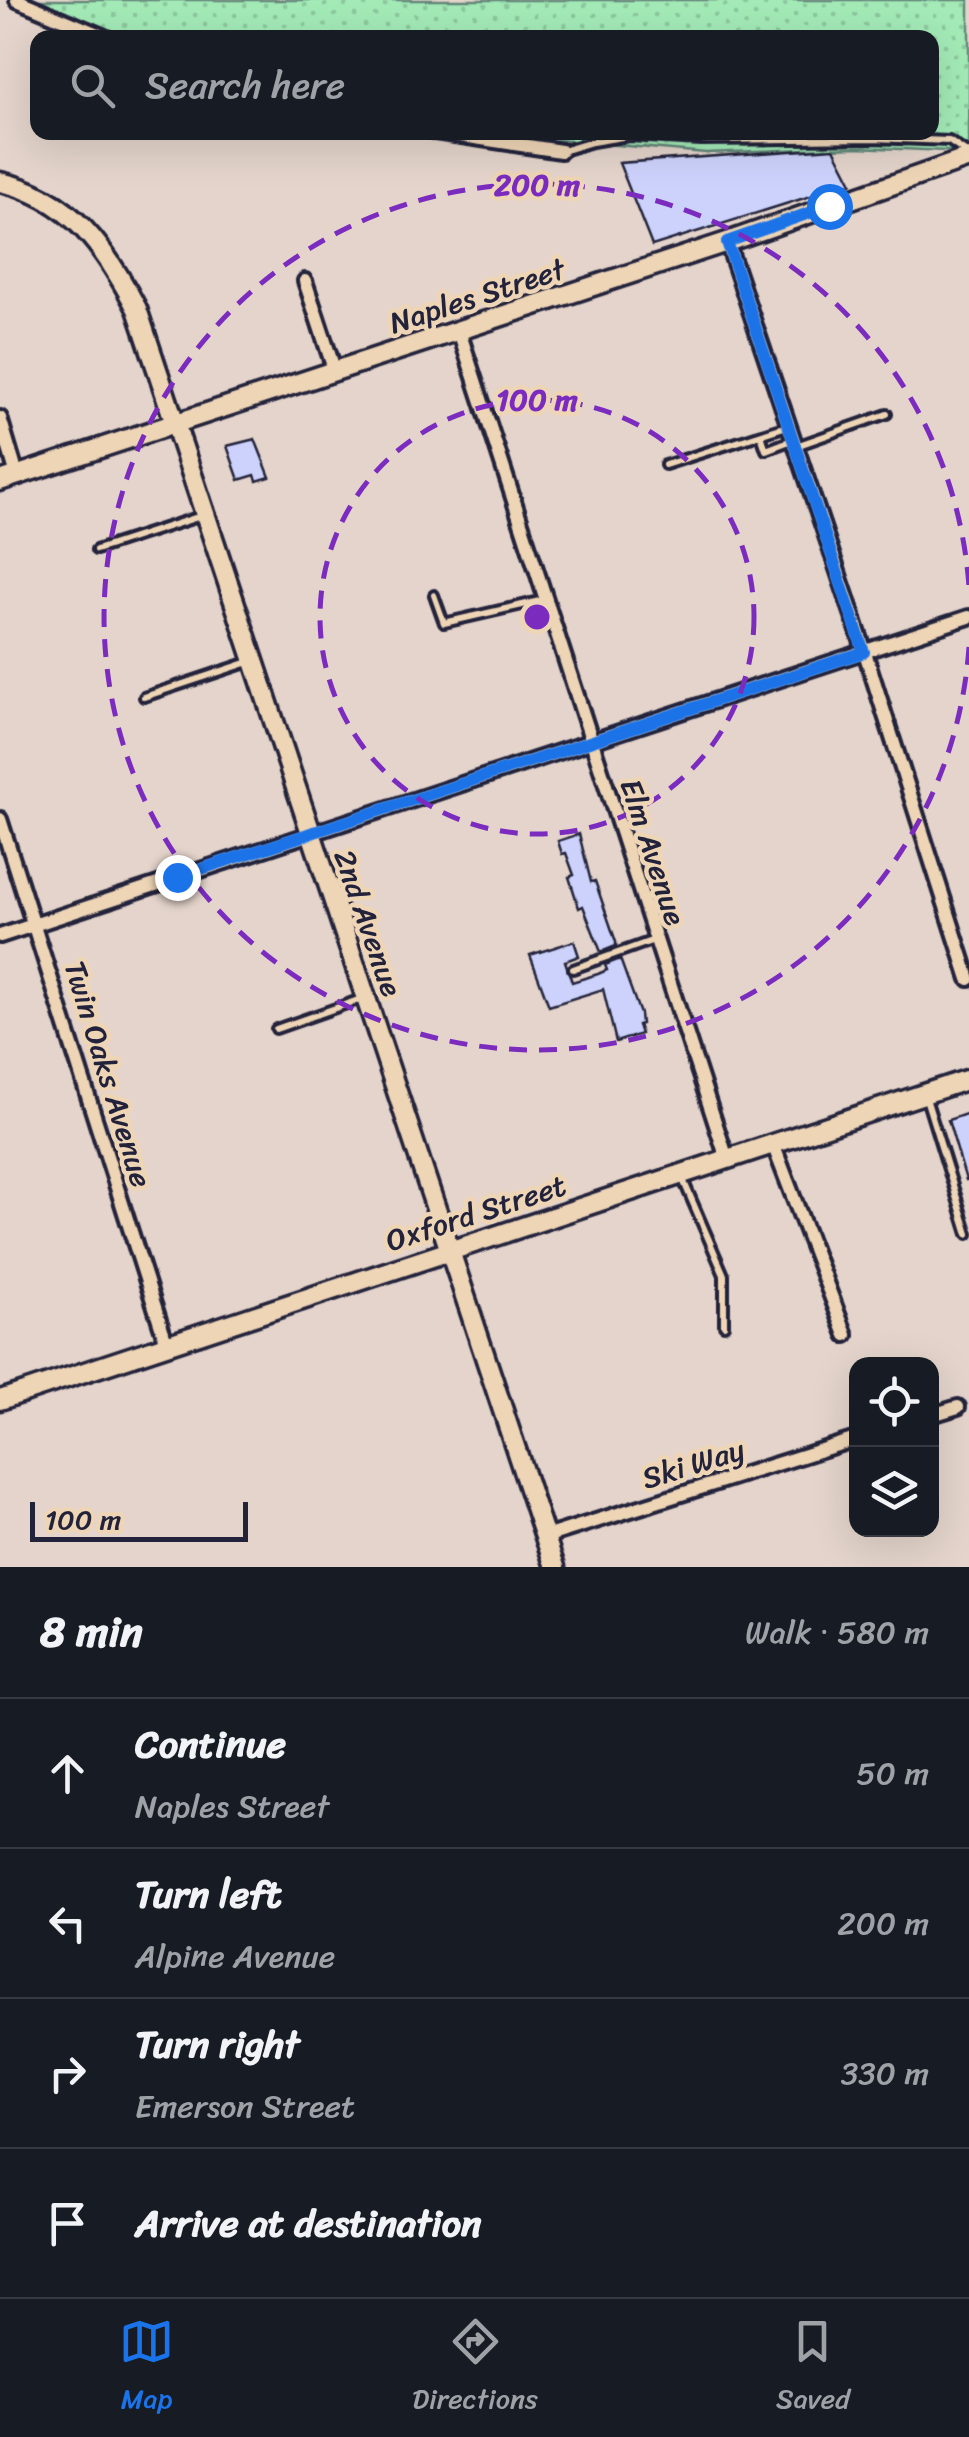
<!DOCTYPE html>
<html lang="en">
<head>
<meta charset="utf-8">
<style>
  :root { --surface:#171b24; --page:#242831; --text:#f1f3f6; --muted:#9ea1a6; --line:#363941; --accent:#1a73e8 }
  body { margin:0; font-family:Sriracha,sans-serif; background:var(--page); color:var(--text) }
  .controls { position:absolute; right:30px; bottom:30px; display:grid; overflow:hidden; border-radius:20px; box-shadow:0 10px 40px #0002 }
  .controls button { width:90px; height:90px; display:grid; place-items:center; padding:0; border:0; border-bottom:2px solid var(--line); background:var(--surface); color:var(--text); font:50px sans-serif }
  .scale { position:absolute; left:30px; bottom:25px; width:218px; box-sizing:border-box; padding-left:10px; border:5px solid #22223b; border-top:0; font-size:28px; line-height:35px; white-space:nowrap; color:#22223b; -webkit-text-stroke:8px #eed5b6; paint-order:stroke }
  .stop { position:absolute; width:30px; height:30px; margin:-22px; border:8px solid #1a73e8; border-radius:50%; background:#fff }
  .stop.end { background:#1a73e8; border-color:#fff; box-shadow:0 2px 10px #0008 }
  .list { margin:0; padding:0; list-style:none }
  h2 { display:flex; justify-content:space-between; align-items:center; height:130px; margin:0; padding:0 40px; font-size:42px }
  h2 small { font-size:32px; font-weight:400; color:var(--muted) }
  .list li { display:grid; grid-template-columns:65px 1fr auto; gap:30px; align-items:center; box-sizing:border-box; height:150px; padding:0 40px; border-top:2px solid var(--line) }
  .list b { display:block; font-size:38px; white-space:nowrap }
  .list p { margin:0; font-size:32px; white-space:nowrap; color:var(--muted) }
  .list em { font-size:32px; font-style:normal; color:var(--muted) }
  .icon { flex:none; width:55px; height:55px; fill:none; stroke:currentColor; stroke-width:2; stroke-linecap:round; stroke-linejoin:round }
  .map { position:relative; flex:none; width:969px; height:1567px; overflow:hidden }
  .search { position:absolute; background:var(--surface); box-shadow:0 10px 40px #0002; left:30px; right:30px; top:30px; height:110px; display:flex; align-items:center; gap:25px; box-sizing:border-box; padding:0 35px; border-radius:20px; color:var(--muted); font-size:38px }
  .sheet { height:730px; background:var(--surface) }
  nav { display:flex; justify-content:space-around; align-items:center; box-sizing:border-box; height:140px; border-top:2px solid var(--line); background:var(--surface); font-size:28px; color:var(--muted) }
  nav a { display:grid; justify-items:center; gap:5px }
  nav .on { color:var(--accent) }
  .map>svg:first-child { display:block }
</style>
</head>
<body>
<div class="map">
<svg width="969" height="1567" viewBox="0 0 969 1567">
  <defs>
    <pattern id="grass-dots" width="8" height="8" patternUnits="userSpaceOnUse" patternTransform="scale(2.5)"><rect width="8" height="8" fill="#a3eab7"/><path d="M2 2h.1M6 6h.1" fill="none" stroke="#8cc89e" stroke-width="1.8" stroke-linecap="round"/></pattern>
  </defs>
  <rect width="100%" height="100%" fill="#e4d4cb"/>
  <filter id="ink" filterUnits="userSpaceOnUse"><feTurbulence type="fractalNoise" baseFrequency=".01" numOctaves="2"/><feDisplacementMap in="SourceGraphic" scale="20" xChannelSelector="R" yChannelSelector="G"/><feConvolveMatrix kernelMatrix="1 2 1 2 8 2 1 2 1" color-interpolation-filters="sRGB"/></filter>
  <g filter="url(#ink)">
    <path fill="url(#grass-dots)" stroke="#628679" stroke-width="2.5" d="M 18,0 L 969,0 L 969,152 L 856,147 L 706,153 L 479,133 L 932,132 L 932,38 L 108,38 Z"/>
    <path fill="#ccd2fb" stroke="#22223b" stroke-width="2.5" d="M 834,148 L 852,183 L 652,246 L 619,163 Z
      M 255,439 L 270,477 L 257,481 L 255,475 L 239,480 L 227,446 Z
      M 579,834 L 591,882 L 595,881 L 616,942 L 616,946 L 601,952 L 583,906 L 579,908 L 569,877 L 574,875 L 566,853 L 562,854 L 558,841 Z
      M 574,941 L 579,956 L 565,961 L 572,982 L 598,974 L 607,970 L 605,965 L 620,959 L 640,1014 L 641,1024 L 638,1025 L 641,1034 L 616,1042 L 603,989 L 549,1006 L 530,955 Z
      M 969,1113 L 969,1179 L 966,1180 L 948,1120 Z"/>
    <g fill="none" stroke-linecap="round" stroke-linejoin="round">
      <defs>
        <path id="lane" d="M 562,151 L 592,142 L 628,136 L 701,140 L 873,138 L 949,141 L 968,154
          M 761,435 L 766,450 L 792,440
          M 796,446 L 887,414
          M 665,465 L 787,426
          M 96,550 L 204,515
          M 434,595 L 444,623 L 544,600
          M 144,697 L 252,661
          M 573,969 L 654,940
          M 276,1029 L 364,998
          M 925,1095 L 968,1234
          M 681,1175 L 724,1275 L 724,1325"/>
        <path id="street" d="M 17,0 L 107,38
          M 435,132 L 561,151
          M 727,242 L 861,640 L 969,979
          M 305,281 L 335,372
          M 459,331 L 727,1159
          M 0,418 L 17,475
          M 0,819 L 167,1345
          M 0,936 L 969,617
          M 773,1144 L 846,1335
          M 932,1415 L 958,1407
          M 545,1537 L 856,1439"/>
        <path id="secondary" d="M 0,182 C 71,197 106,249 137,309 L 555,1567
          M 0,481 L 727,242 L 969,158
          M 0,1400 L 969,1079"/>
      </defs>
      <use href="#lane" stroke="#22223b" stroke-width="14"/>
      <use href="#street" stroke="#22223b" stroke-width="20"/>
      <use href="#secondary" stroke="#22223b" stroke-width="25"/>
      <use href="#lane" stroke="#eed5b6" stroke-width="6"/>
      <use href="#street" stroke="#eed5b6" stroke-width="12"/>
      <use href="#secondary" stroke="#eed5b6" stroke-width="18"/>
    </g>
  </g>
  <g fill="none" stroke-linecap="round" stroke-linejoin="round" filter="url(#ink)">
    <path stroke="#1a73e8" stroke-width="12" d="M 177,877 L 864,652 L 727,242 L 829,206"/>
  </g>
  <g fill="none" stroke="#7b2cbf" stroke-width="5" stroke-dasharray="18 12">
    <circle cx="537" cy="617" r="217"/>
    <path d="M969 647A433 433 0 1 1 969 587"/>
  </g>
  <g text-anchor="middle" stroke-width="9" stroke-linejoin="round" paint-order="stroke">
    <g font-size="30" fill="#22223b" stroke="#eed5b6">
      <text transform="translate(477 296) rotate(-18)" y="10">Naples Street</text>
      <text transform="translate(653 852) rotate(72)" y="10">Elm Avenue</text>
      <text transform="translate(368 923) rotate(71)" y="10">2nd Avenue</text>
      <text transform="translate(108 1074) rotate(73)" y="10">Twin Oaks Avenue</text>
      <text transform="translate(476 1213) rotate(-18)" y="10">Oxford Street</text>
      <text transform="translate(693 1464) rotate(-17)" y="10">Ski Way</text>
    </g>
  </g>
  <circle cx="537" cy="617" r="15" fill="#7b2cbf" stroke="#eed5b6" stroke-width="5"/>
  <g font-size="30" text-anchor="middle" font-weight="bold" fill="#7b2cbf" stroke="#eed5b6" stroke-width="9" stroke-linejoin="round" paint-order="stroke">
    <text x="537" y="195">200 m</text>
    <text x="537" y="410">100 m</text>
  </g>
</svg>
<div class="controls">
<button><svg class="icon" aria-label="locate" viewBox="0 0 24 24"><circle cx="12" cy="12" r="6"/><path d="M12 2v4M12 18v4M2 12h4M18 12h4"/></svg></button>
<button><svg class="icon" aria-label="layers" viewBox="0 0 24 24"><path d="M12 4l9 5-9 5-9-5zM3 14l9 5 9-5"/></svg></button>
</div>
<div class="scale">100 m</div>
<div class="stop" style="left:829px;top:206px"></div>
<div class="stop end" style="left:177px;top:877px"></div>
<div class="search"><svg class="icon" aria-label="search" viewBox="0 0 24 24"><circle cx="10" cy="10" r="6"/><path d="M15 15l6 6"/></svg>Search here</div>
</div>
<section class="sheet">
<h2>8 min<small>Walk · 580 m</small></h2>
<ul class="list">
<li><svg class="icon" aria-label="ahead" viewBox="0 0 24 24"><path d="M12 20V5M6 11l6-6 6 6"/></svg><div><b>Continue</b><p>Naples Street</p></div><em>50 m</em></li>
<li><svg class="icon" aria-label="left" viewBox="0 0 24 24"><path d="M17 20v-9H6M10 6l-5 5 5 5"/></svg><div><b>Turn left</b><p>Alpine Avenue</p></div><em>200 m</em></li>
<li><svg class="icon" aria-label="right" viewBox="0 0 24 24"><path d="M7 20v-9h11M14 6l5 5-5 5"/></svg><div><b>Turn right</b><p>Emerson Street</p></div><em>330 m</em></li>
<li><svg class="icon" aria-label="arrive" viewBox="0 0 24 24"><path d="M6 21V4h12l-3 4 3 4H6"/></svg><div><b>Arrive at destination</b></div></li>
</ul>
</section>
<nav>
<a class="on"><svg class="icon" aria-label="map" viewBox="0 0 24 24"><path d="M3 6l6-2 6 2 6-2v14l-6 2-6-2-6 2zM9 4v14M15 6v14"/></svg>Map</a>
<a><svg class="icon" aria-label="directions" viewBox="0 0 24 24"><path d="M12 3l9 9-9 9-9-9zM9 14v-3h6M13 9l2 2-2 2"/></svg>Directions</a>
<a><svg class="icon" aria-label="saved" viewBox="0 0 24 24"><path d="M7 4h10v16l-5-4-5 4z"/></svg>Saved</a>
</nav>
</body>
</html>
